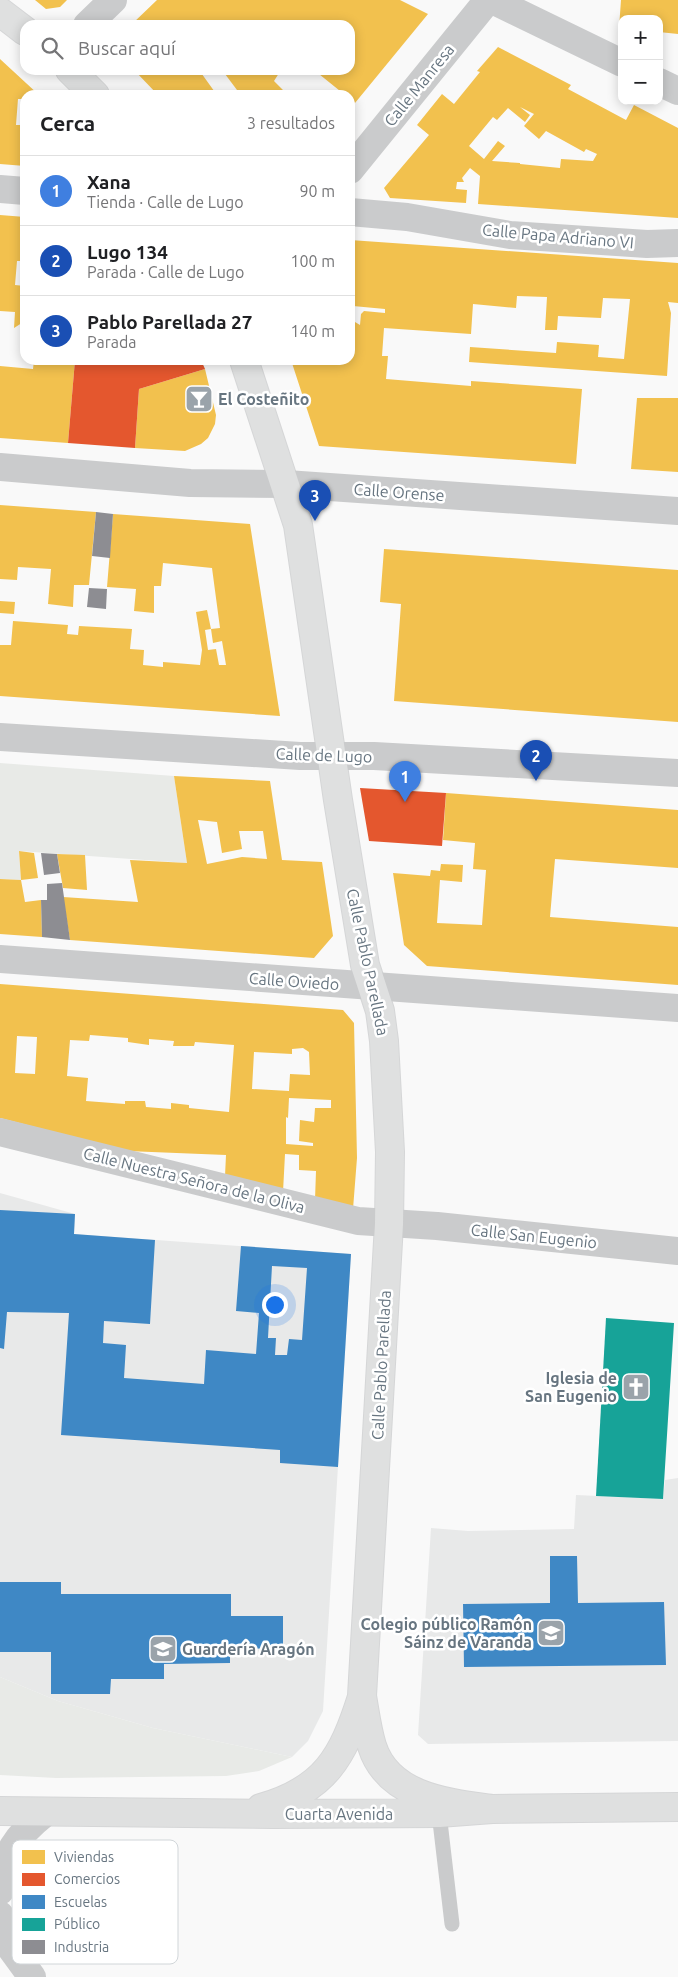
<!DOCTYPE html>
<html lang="es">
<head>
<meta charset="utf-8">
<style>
  :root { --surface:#fff; --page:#f6f6f6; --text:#202124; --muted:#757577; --line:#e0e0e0; --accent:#0b8043 }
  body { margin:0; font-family:Ubuntu,sans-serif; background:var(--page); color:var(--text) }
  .controls { position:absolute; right:15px; top:15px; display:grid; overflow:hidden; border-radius:10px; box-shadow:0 2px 12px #0003 }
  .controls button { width:45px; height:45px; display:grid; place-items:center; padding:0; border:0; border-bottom:1px solid var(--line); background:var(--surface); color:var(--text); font:25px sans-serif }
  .you { position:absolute; left:274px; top:1304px; width:18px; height:18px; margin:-12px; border:4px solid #fff; border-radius:50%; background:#1a73e8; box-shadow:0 0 0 8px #1a73e833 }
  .badge { display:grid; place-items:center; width:32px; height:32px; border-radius:50%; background:var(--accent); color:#fff; font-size:16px; font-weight:700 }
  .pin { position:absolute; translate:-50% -41px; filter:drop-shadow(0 1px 2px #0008) }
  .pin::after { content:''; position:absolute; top:26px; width:18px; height:15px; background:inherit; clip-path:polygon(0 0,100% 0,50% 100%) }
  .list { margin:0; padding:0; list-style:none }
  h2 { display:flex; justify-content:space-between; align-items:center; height:65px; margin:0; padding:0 20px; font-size:21px }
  h2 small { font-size:16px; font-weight:400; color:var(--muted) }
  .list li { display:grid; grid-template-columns:32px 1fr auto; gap:15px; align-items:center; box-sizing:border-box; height:70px; padding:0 20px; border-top:1px solid var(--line) }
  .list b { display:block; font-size:19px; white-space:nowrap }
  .list p { margin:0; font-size:16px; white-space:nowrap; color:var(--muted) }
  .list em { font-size:16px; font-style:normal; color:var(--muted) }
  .icon { flex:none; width:28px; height:28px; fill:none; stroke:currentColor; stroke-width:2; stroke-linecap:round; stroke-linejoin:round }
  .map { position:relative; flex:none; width:678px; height:1977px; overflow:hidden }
  .search { position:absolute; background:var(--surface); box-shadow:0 2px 12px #0003; left:20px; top:20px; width:335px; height:55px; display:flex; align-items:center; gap:12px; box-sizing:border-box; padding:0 18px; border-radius:15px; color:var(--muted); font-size:19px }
  .panel { position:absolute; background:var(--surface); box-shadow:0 2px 12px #0003; left:20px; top:90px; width:335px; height:275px; border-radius:15px }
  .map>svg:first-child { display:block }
</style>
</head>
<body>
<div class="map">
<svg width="678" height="1977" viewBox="0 0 678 1977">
  <rect width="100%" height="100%" fill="#f9f9f9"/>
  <path fill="#e8e9e9" d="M 0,1193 L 75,1214 L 74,1234 L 351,1254 L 323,1711 L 308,1741 L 292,1757 L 153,1728 L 58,1701 L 0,1677 Z
    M 678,1478 L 678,1741 L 428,1744 L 418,1735 L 431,1528 L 468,1531 L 574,1529 L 576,1495 L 663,1499 L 665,1480 Z"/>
  <path fill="#e8eae7" d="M 0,763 L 174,776 L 187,863 L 19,851 L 21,880 L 0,879 Z
    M 0,1677 L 58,1701 L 153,1728 L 292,1757 L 259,1771 L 226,1776 L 56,1778 L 0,1775 Z"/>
  <path fill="#f2c14e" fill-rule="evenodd" d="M 35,0 L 67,0 L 60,7 L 46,9 Z
    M 157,0 L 400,0 L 428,14 L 355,103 L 350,99 L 350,95 L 345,95 L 314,70 L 350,70 L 350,25 L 131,25 Z
    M 621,0 L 678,0 L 678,34 L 659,32 L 659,19 L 622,19 L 622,28 L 619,28 Z
    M 498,47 L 571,85 L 568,89 L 626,120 L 634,105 L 678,128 L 678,218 L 478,204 L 480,176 L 470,168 L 462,178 L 464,182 L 457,182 L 456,189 L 467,190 L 466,203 L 390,198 L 384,188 L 429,135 L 417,125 L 442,94 L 454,104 L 480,72 L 477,71 ZM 520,107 L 534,114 L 524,126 L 539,139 L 546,131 L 584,152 L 586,149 L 597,154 L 593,161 L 561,159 L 560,168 L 520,164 L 520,163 L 492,161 L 505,146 L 498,141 L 484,159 L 469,146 L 493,117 L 497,120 L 508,108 L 525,122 L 530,115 Z
    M 0,59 L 39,95 L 25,95 L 25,99 L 18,99 L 16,125 L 25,125 L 25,166 L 0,164 Z
    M 134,70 L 199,70 L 217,95 L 158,95 Z
    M 222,70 L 281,70 L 274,81 L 288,95 L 230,95 L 237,90 Z
    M 0,215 L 25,217 L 25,261 L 17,261 L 15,285 L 25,286 L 25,321 L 14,328 L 15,312 L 0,311 Z
    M 350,240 L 678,263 L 678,303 L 668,302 L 671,313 L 667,376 L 469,362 L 470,347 L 556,353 L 557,342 L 599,345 L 598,357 L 624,359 L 630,299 L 603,298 L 601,318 L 558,316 L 557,330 L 545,330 L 547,297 L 517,296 L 516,308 L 473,304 L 471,334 L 384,328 L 382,356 L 388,356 L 386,379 L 471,386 L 471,381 L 582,389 L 576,464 L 319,446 L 291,360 L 350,360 L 350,319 L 360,325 L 361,314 L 364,311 L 385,313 L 385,309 L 353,306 L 354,309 L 350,313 Z
    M 34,360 L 75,360 L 68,443 L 0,438 L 0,366 L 33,369 Z
    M 205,369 L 216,415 L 215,424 L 208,438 L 201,444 L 185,451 L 135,448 L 139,389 Z
    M 637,398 L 678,398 L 678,472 L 631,469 Z
    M 0,505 L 96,512 L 89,585 L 74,585 L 73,607 L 48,604 L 51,569 L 18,567 L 17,580 L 0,579 Z
    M 113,514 L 250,524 L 280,716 L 0,696 L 0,645 L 11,645 L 13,621 L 68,625 L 67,634 L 78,635 L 79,626 L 132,629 L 130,649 L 144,650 L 143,665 L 163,667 L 163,662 L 200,665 L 202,650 L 196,612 L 207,610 L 211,629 L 205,630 L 208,650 L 216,649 L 219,665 L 226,665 L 222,641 L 213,643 L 211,629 L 220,628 L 212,568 L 163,563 L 161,586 L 154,586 L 154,613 L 134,611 L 136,589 L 107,587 Z
    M 384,549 L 678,570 L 678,722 L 394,701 L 401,604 L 380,602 Z
    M 0,601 L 15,602 L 14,614 L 0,613 Z
    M 174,776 L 270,781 L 282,860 L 322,862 L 333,936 L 314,958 L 70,940 L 63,897 L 138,902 L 130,860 L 187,863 ZM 198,820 L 217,822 L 222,853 L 242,849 L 239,831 L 263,831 L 267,859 L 242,857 L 207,864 Z
    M 446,793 L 678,810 L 678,868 L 555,859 L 550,917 L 678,927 L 678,985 L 427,966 L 404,945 L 393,873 L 430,876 L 431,870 L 440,871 L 441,864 L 463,865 L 462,882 L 440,880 L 437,923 L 482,925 L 486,870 L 473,869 L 475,843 L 443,840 Z
    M 19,851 L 34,853 L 38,878 L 21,880 Z
    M 57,854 L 85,855 L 87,890 L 63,888 Z
    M 0,879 L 21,880 L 25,902 L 41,900 L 42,937 L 0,934 Z
    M 0,984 L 343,1010 L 354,1023 L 357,1158 L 353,1209 L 315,1200 L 316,1171 L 299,1170 L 299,1155 L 285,1154 L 283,1192 L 225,1176 L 226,1155 L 127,1151 L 0,1118 ZM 90,1035 L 128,1038 L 128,1042 L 149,1045 L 149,1039 L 174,1041 L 173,1046 L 194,1046 L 195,1042 L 234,1045 L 229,1112 L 189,1108 L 189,1105 L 171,1103 L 171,1109 L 146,1107 L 145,1101 L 125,1101 L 125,1104 L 86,1101 L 88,1078 L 67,1076 L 70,1040 L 89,1041 ZM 17,1036 L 37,1037 L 35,1074 L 15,1073 ZM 303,1048 L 309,1052 L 310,1075 L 290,1074 L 289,1091 L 252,1089 L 254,1052 L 292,1054 L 292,1049 ZM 289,1098 L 331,1100 L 331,1108 L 315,1108 L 314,1122 L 300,1120 L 299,1141 L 313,1143 L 313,1146 L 286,1144 L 286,1117 L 288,1118 Z"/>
  <path fill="#e4572e" d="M 75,360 L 201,360 L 205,369 L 139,389 L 135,448 L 68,443 Z
    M 360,788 L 446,793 L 442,846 L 369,841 Z"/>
  <path fill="#3f88c5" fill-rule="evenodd" d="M 0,1210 L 75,1214 L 74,1234 L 155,1240 L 150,1324 L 104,1321 L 103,1343 L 126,1345 L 124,1378 L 204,1384 L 206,1350 L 256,1354 L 259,1313 L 236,1311 L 241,1246 L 351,1254 L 338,1467 L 280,1463 L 280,1450 L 61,1435 L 69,1313 L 7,1312 L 4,1349 L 0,1348 ZM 272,1266 L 307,1268 L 302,1340 L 289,1339 L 287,1355 L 275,1355 L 276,1338 L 268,1338 Z
    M 550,1556 L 577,1556 L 578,1603 L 664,1602 L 666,1665 L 464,1667 L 463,1604 L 550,1603 Z
    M 0,1582 L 61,1582 L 61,1594 L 231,1594 L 231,1616 L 283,1616 L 283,1649 L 230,1648 L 230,1663 L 164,1664 L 164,1679 L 111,1679 L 110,1694 L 51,1694 L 51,1652 L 0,1652 Z"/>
  <path fill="#17a398" d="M 606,1318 L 674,1323 L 663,1499 L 596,1496 Z"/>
  <path fill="#8d8d92" d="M 96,512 L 113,514 L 110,558 L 92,556 Z
    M 89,588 L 107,589 L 106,609 L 87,607 Z
    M 41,853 L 57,854 L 60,873 L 44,875 Z
    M 62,883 L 70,940 L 42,937 L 41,900 L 47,900 L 47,884 Z"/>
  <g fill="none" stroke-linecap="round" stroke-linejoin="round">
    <defs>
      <path id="secondary" d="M 0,12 L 25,31
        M 70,70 L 95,95
        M 244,360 L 298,525 L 338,800 L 365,965 L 380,1011 L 384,1041 L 390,1152 L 389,1224 L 362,1696 C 365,1713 367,1730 372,1746 C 388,1797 447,1803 492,1809
        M 261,1808 C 325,1790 343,1757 362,1697
        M 0,1811 L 273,1814 L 439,1813 L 492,1809 L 678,1807"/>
    </defs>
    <use href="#secondary" stroke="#d5d6d7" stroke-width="30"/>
    <path stroke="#cacbcc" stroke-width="15" d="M 439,1813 L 452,1924"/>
    <path stroke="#cacbcc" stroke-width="28" d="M 492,0 L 622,63
      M 87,25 L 113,0
      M 659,82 L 678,91
      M 350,170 L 488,0
      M 0,189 L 25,191
      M 350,212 L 407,217 L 510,235 L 647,244 L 678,243
      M 0,467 L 190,483 L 286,484 L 678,511
      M 0,737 L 300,756 L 374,756 L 678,773
      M 0,959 L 678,1008
      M 0,1132 L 358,1221 L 437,1226 L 678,1251
      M 0,1891 C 4,1854 16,1836 45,1813
      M 0,1915 L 7,1943 L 32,1977"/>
    <use href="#secondary" stroke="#dfe0e0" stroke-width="28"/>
  </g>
  <defs>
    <symbol id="bar-square" viewBox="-11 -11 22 22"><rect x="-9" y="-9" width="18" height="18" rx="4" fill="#9aa3aa" stroke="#fff"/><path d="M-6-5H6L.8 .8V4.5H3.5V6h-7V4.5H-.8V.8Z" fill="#fff"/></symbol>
    <symbol id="church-square" viewBox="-11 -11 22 22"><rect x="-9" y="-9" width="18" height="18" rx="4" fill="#9aa3aa" stroke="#fff"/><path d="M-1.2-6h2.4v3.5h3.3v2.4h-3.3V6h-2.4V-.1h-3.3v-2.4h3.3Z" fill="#fff"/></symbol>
    <symbol id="school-square" viewBox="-11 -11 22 22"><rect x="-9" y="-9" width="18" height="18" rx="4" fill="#9aa3aa" stroke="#fff"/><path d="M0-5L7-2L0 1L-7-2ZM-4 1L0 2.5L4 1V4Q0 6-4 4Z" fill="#fff"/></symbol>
  </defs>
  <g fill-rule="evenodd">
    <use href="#bar-square" x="183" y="383" width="32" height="32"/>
    <use href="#church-square" x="620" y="1371" width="32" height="32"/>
    <use href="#school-square" x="535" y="1617" width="32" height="32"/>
    <use href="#school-square" x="147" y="1633" width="32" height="32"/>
  </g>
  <g text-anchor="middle" stroke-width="5" stroke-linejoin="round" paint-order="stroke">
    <g font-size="16" fill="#677580" stroke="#fff">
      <text transform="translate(419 85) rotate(-51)" y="6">Calle Manresa</text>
      <text transform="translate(558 236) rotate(5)" y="6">Calle Papa Adriano VI</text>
      <text transform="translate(399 492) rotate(4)" y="6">Calle Orense</text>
      <text transform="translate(324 755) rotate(2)" y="6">Calle de Lugo</text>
      <text transform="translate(368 962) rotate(78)" y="6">Calle Pablo Parellada</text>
      <text transform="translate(294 981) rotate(4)" y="6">Calle Oviedo</text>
      <text transform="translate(194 1180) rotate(14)" y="6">Calle Nuestra Señora de la Oliva</text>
      <text transform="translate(534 1236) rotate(6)" y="6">Calle San Eugenio</text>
      <text transform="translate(381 1365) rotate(-87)" y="6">Calle Pablo Parellada</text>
      <text x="339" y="1820">Cuarta Avenida</text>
    </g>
    <g font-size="16" font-weight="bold" fill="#677580" stroke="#fff" text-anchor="start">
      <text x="218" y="405">El Costeñito</text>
      <text x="617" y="1384" text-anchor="end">Iglesia de<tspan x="617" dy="18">San Eugenio</tspan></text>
      <text x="532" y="1630" text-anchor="end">Colegio público Ramón<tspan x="532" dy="18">Sáinz de Varanda</tspan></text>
      <text x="182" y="1655">Guardería Aragón</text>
    </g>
  </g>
  <rect x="12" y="1840" width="166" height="124" rx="8" fill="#fff" stroke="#d1d6d9" stroke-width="1"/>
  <rect x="22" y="1850" width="23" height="14" fill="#f2c14e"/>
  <rect x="22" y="1873" width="23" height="13" fill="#e4572e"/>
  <rect x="22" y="1895" width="23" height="14" fill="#3f88c5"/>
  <rect x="22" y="1918" width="23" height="13" fill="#17a398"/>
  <rect x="22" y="1940" width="23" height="14" fill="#8d8d92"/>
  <g font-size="14" fill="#677580">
    <text x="54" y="1862">Viviendas</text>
    <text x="54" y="1884">Comercios</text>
    <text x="54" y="1907">Escuelas</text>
    <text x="54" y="1929">Público</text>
    <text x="54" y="1952">Industria</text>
  </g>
</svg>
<div class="controls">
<button>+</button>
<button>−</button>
</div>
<div class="you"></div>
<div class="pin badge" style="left:405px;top:802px;background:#3f7fe0">1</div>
<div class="pin badge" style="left:536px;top:781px;background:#1a4fb4">2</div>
<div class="pin badge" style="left:315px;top:521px;background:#1a4fb4">3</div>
<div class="search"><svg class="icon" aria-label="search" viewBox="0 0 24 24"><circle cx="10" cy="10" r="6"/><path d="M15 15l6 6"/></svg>Buscar aquí</div>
<section class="panel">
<h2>Cerca<small>3 resultados</small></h2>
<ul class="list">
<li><span class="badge" style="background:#3f7fe0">1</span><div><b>Xana</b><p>Tienda · Calle de Lugo</p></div><em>90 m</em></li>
<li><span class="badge" style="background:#1a4fb4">2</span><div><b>Lugo 134</b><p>Parada · Calle de Lugo</p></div><em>100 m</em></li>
<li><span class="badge" style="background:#1a4fb4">3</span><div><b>Pablo Parellada 27</b><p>Parada</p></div><em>140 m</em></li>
</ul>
</section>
</div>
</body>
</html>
